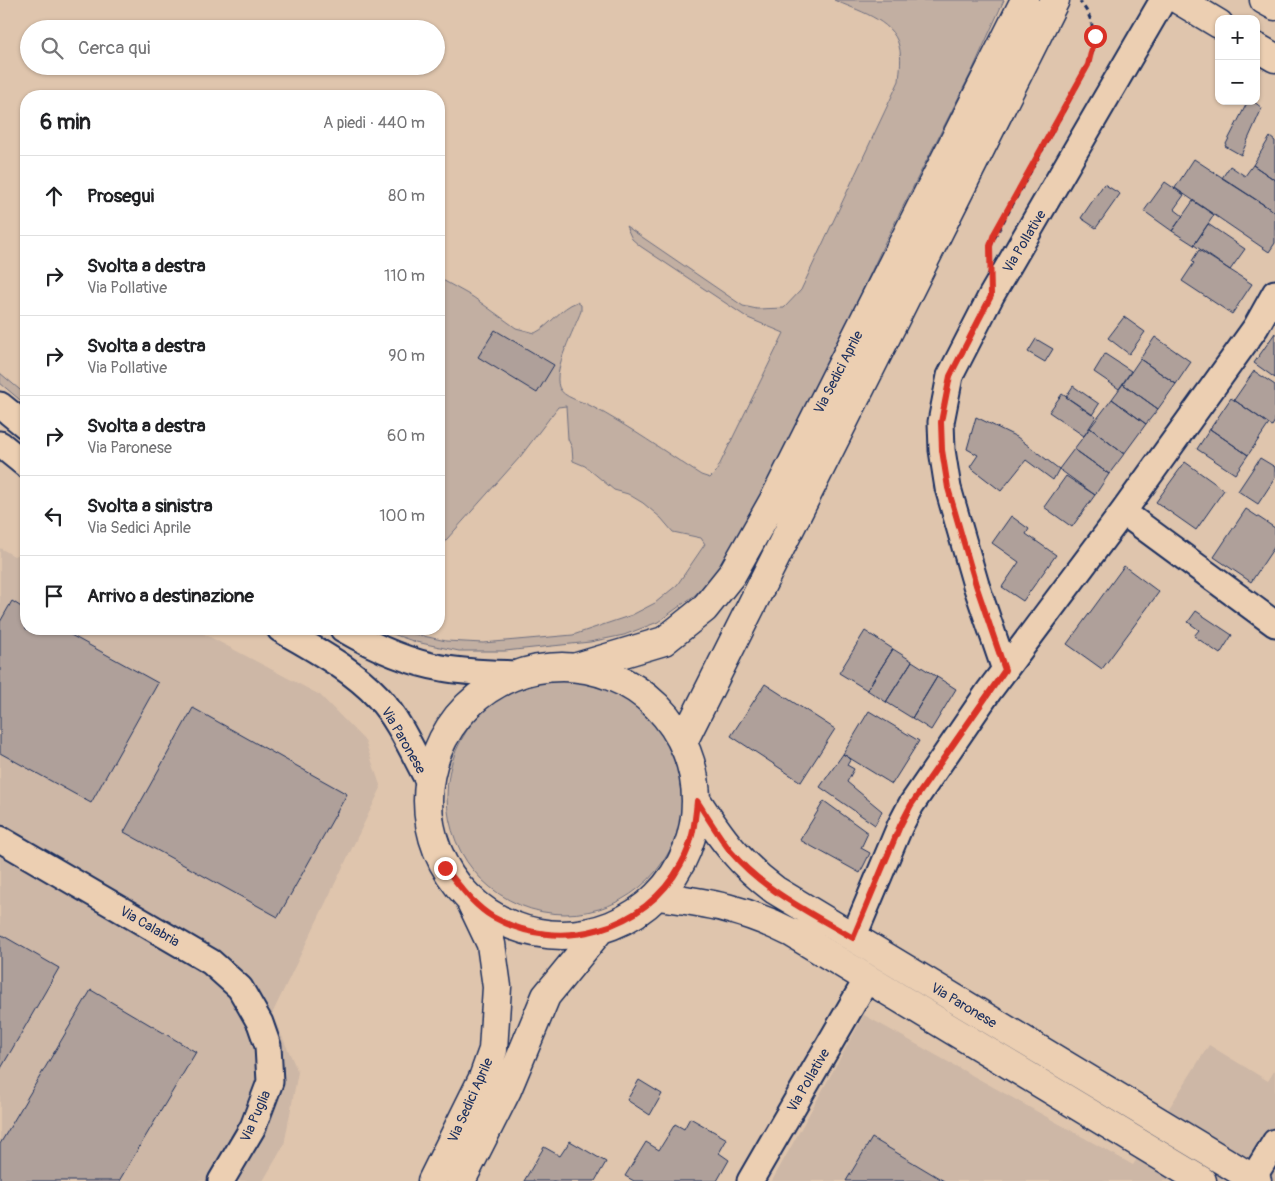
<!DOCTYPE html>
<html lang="it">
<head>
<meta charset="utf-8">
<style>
  :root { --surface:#fff; --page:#f6f6f6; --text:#202124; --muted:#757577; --line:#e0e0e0 }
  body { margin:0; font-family:Pangolin,sans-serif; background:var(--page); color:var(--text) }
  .controls { position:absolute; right:15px; top:15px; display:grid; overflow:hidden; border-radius:10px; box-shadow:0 1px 4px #0004 }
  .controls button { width:45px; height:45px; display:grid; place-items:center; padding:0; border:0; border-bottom:1px solid var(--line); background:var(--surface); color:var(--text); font:25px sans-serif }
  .stop { position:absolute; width:15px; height:15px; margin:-11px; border:4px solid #d93025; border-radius:50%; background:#fff }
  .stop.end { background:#d93025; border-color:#fff; box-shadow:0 1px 5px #0008 }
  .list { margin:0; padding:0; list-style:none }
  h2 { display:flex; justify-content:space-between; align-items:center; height:65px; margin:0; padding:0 20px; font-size:21px }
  h2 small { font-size:16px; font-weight:400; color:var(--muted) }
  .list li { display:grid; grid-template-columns:32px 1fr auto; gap:15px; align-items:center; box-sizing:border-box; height:80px; padding:0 20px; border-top:1px solid var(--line) }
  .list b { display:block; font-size:19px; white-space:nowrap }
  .list p { margin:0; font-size:16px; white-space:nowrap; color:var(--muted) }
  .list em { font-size:16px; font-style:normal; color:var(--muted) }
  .icon { flex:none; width:28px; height:28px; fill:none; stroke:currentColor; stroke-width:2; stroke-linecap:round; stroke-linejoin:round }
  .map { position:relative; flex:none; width:1275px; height:1181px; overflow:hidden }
  .search { position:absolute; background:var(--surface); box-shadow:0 1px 4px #0004; left:20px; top:20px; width:425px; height:55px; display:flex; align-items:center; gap:12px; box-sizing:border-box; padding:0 18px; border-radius:28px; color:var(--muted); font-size:19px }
  .panel { position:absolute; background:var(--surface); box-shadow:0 1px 4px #0004; left:20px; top:90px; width:425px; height:545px; border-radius:20px }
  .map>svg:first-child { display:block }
</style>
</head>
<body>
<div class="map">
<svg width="1275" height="1181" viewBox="0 0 1275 1181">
  <rect width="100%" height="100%" fill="#dfc5ad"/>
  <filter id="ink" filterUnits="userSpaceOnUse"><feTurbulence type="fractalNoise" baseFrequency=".02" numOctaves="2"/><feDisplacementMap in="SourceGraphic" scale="10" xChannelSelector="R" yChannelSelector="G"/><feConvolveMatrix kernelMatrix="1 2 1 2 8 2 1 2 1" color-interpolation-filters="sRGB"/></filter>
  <g filter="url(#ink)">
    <path fill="#cdb7a6" d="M 0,548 L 14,556 L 26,550 L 26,629 L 195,629 L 320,695 L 365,741 L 381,788 L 272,1014 L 298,1072 L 284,1145 L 263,1181 L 0,1181 Z
      M 864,1015 L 1133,1165 L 1209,1045 L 1268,1081 L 1275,1070 L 1275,1181 L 772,1181 Z"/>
    <path fill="#c2afa2" stroke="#6e6f80" d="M 834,0 L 1004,0 L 972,71 L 885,242 L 819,384 L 746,529 L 722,566 L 695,595 L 658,622 L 624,635 L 590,642 L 505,651 L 459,651 L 416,642 L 378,629 L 392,629 L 446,641 L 483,643 L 573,635 L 632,615 L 655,603 L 677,585 L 705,544 L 701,538 L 673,532 L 661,518 L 643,503 L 628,494 L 614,490 L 585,466 L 573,461 L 572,448 L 568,439 L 566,406 L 558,407 L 520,457 L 439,548 L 439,278 L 473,297 L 516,328 L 535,333 C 551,325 560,308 577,302 L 581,305 L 581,311 C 574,330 553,368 559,387 C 563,398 582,401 591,406 C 629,426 665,452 701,475 L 710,478 L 716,472 L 784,333 L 748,318 L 640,246 L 632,239 L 626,226 L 743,306 L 757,309 L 784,308 L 801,290 L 899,81 C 900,69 902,57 899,46 C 893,19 855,10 834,0 Z
      M 0,373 L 26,395 L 26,405 L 0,383 Z
      M447 796a118 118 0 1 1 236 0a118 118 0 1 1-236 0Z"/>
    <path fill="#afa09a" stroke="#1b2f5e" d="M 1248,101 L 1253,101 L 1262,108 L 1241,155 L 1225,146 Z
      M 1270,137 L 1275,141 L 1275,180 L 1253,165 Z
      M 1194,159 L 1275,212 L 1275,243 L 1269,252 L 1175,188 Z
      M 1253,165 L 1275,180 L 1275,212 L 1222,178 L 1230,166 L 1245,176 Z
      M 1165,182 L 1184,195 L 1174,209 L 1183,216 L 1172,231 L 1144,211 Z
      M 1104,184 L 1120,194 L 1096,228 L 1081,218 Z
      M 1193,201 L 1214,215 L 1194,245 L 1172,231 Z
      M 1208,224 L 1245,249 L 1230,270 L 1194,245 Z
      M 1199,250 L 1252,284 L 1232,314 L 1182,281 L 1194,263 L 1192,261 Z
      M 1124,317 L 1145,332 L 1129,354 L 1108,338 Z
      M 495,330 L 554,365 L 537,393 L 478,357 Z
      M 1275,333 L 1275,378 L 1254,363 Z
      M 1155,337 L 1191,362 L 1176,384 L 1140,359 Z
      M 1036,339 L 1053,349 L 1045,362 L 1028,352 Z
      M 1105,354 L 1131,371 L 1119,389 L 1094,372 Z
      M 1140,359 L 1176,384 L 1158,409 L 1123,384 Z
      M 1254,371 L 1275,385 L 1275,421 L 1272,426 L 1234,400 Z
      M 1123,384 L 1158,409 L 1146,424 L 1112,399 Z
      M 1073,386 L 1099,404 L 1092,415 L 1066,397 Z
      M 1062,394 L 1096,417 L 1084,436 L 1049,412 Z
      M 1231,398 L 1269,424 L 1248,455 L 1210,429 Z
      M 1112,399 L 1146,424 L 1124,454 L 1090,428 Z
      M 976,417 L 1017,437 L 1059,469 L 1053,480 L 1026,460 L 1001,491 L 970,467 L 978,455 L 967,449 Z
      M 1090,428 L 1124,454 L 1109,474 L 1074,449 Z
      M 1210,429 L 1248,455 L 1235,474 L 1197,449 Z
      M 1074,449 L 1109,474 L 1095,495 L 1059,469 Z
      M 1260,458 L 1275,467 L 1275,478 L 1258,504 L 1238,491 Z
      M 1185,462 L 1224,490 L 1196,530 L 1156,502 Z
      M 1066,476 L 1095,495 L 1072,527 L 1044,507 Z
      M 1246,509 L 1275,528 L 1275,546 L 1251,582 L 1214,557 Z
      M 1011,516 L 1029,529 L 1026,534 L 1056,555 L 1023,601 L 1002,587 L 1019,562 L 992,543 Z
      M 1124,566 L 1159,592 L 1102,669 L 1067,644 Z
      M 12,601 L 26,610 L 26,629 L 60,629 L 158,683 L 91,803 L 0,753 L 0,622 Z
      M 1196,611 L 1232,635 L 1220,654 L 1194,636 L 1199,630 L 1188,622 Z
      M 865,631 L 893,649 L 867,690 L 839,673 Z
      M 893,649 L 912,661 L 886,702 L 867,690 Z
      M 912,661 L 937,677 L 912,718 L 886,702 Z
      M 937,677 L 956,689 L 931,730 L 912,718 Z
      M 765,684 L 835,729 L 801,782 L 731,736 Z
      M 193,708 L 347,794 L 278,917 L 124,832 Z
      M 869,711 L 919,741 L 892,784 L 843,754 Z
      M 843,754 L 851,759 L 847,765 L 854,769 L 847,782 L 882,811 L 875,825 L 820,787 Z
      M 824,801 L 868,833 L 861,848 L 870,853 L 860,873 L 800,840 Z
      M 0,934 L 59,968 L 0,1070 Z
      M 91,990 L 196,1052 L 119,1181 L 0,1181 L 0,1144 Z
      M 639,1080 L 662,1094 L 650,1115 L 627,1100 Z
      M 690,1118 L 727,1139 L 719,1153 L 729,1160 L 717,1181 L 634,1181 L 625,1176 L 646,1142 L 659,1150 L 675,1124 L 684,1129 Z
      M 872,1138 L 944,1181 L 846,1181 Z
      M 570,1141 L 606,1162 L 595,1181 L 524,1181 L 544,1147 L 560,1156 Z"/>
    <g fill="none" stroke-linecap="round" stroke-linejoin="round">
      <defs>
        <path id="minor" d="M 0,405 L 26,426
          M 0,444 L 26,465
          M 1123,512 L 1275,624
          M 280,629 C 313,649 351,668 378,697 C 400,721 413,753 429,782
          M 343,629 C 374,647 406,662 442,668 C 467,673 494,673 519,674
          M 1005,670 L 976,585 L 948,488 L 942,450 L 941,422 L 950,376 L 991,296 L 1163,0
          M 0,839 L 211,962 L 240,988 L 260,1023 L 268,1046 L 270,1082 L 253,1127 L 221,1181
          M 853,938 L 900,826 L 911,805 L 989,691 L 1123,512 L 1256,327 L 1275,293
          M 1253,1178 L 1275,1142
          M 750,1181 L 867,979"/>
        <path id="major" d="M 577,667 L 664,641 L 704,609 L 732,574 L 775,498 L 1025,0
          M428 801a134 134 0 1 1 268 0a134 134 0 1 1-268 0Z
          M 683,742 L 1055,0
          M 697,801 C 721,838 739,863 775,890 L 1257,1181
          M 658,896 C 710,903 745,909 792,933 L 1202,1181
          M 432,1181 L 483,1078 L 493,1050 L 497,987 L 491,944 L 471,902
          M 461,1181 L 507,1090 L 546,996 L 600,930"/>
        <path id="highway" d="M 1179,0 L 1219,24
          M 1264,0 L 1275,6
          M 1256,47 L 1275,58"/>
      </defs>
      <use href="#minor" stroke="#1b2f5e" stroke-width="29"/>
      <use href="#major" stroke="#1b2f5e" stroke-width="31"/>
      <use href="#highway" stroke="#1b2f5e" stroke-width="31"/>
      <path stroke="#1b2f5e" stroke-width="3" stroke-dasharray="5 4" stroke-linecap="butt" d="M 990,246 L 1088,65 C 1095,43 1097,21 1080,2"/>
      <use href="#minor" stroke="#eccfb2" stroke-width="25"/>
      <use href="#major" stroke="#eccfb2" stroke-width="28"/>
      <use href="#highway" stroke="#eccfb2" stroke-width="28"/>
    </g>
  </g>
  <g fill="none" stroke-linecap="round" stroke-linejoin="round" filter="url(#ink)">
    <path stroke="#d93025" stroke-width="6" d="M 445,868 C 460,886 473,905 493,917 C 559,954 645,931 681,864 C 692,845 695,823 697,801 C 708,818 719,836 731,852 C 763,890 811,913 853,938 L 900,826 L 911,805 L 1005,670 L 976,585 L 948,488 L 942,450 L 941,422 L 950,376 L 991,296 L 990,246 L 994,234 L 1088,65 L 1095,36"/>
  </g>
  <g text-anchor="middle" stroke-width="4" stroke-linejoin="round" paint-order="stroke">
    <g font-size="14" fill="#1b2f5e" stroke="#eccfb2">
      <text transform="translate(1024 241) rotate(-59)" y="5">Via Pollative</text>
      <text transform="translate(838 372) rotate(-63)" y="5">Via Sedici Aprile</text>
      <text transform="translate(404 740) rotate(60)" y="5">Via Paronese</text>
      <text transform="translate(150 926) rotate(30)" y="5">Via Calabria</text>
      <text transform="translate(964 1005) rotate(31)" y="5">Via Paronese</text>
      <text transform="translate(808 1080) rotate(-60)" y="5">Via Pollative</text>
      <text transform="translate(470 1100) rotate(-66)" y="5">Via Sedici Aprile</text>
      <text transform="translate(255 1116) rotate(-66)" y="5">Via Puglia</text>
    </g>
  </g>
</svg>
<div class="controls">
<button>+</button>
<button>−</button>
</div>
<div class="stop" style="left:1095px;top:36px"></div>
<div class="stop end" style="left:445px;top:868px"></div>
<div class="search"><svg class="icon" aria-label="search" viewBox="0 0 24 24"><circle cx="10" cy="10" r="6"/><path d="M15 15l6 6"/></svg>Cerca qui</div>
<section class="panel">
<h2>6 min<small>A piedi · 440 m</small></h2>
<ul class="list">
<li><svg class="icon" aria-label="ahead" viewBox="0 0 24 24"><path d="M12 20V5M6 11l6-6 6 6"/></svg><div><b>Prosegui</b></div><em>80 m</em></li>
<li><svg class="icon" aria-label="right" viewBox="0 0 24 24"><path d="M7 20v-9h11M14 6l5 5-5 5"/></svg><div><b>Svolta a destra</b><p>Via Pollative</p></div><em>110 m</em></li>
<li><svg class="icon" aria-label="right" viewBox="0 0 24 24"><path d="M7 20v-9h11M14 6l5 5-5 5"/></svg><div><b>Svolta a destra</b><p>Via Pollative</p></div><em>90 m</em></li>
<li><svg class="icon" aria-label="right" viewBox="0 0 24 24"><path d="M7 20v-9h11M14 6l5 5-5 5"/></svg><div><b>Svolta a destra</b><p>Via Paronese</p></div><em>60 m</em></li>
<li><svg class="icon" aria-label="left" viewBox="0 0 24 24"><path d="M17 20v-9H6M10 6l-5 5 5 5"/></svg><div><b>Svolta a sinistra</b><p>Via Sedici Aprile</p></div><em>100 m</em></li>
<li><svg class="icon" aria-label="arrive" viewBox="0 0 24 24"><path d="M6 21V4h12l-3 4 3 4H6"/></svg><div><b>Arrivo a destinazione</b></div></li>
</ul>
</section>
</div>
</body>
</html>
